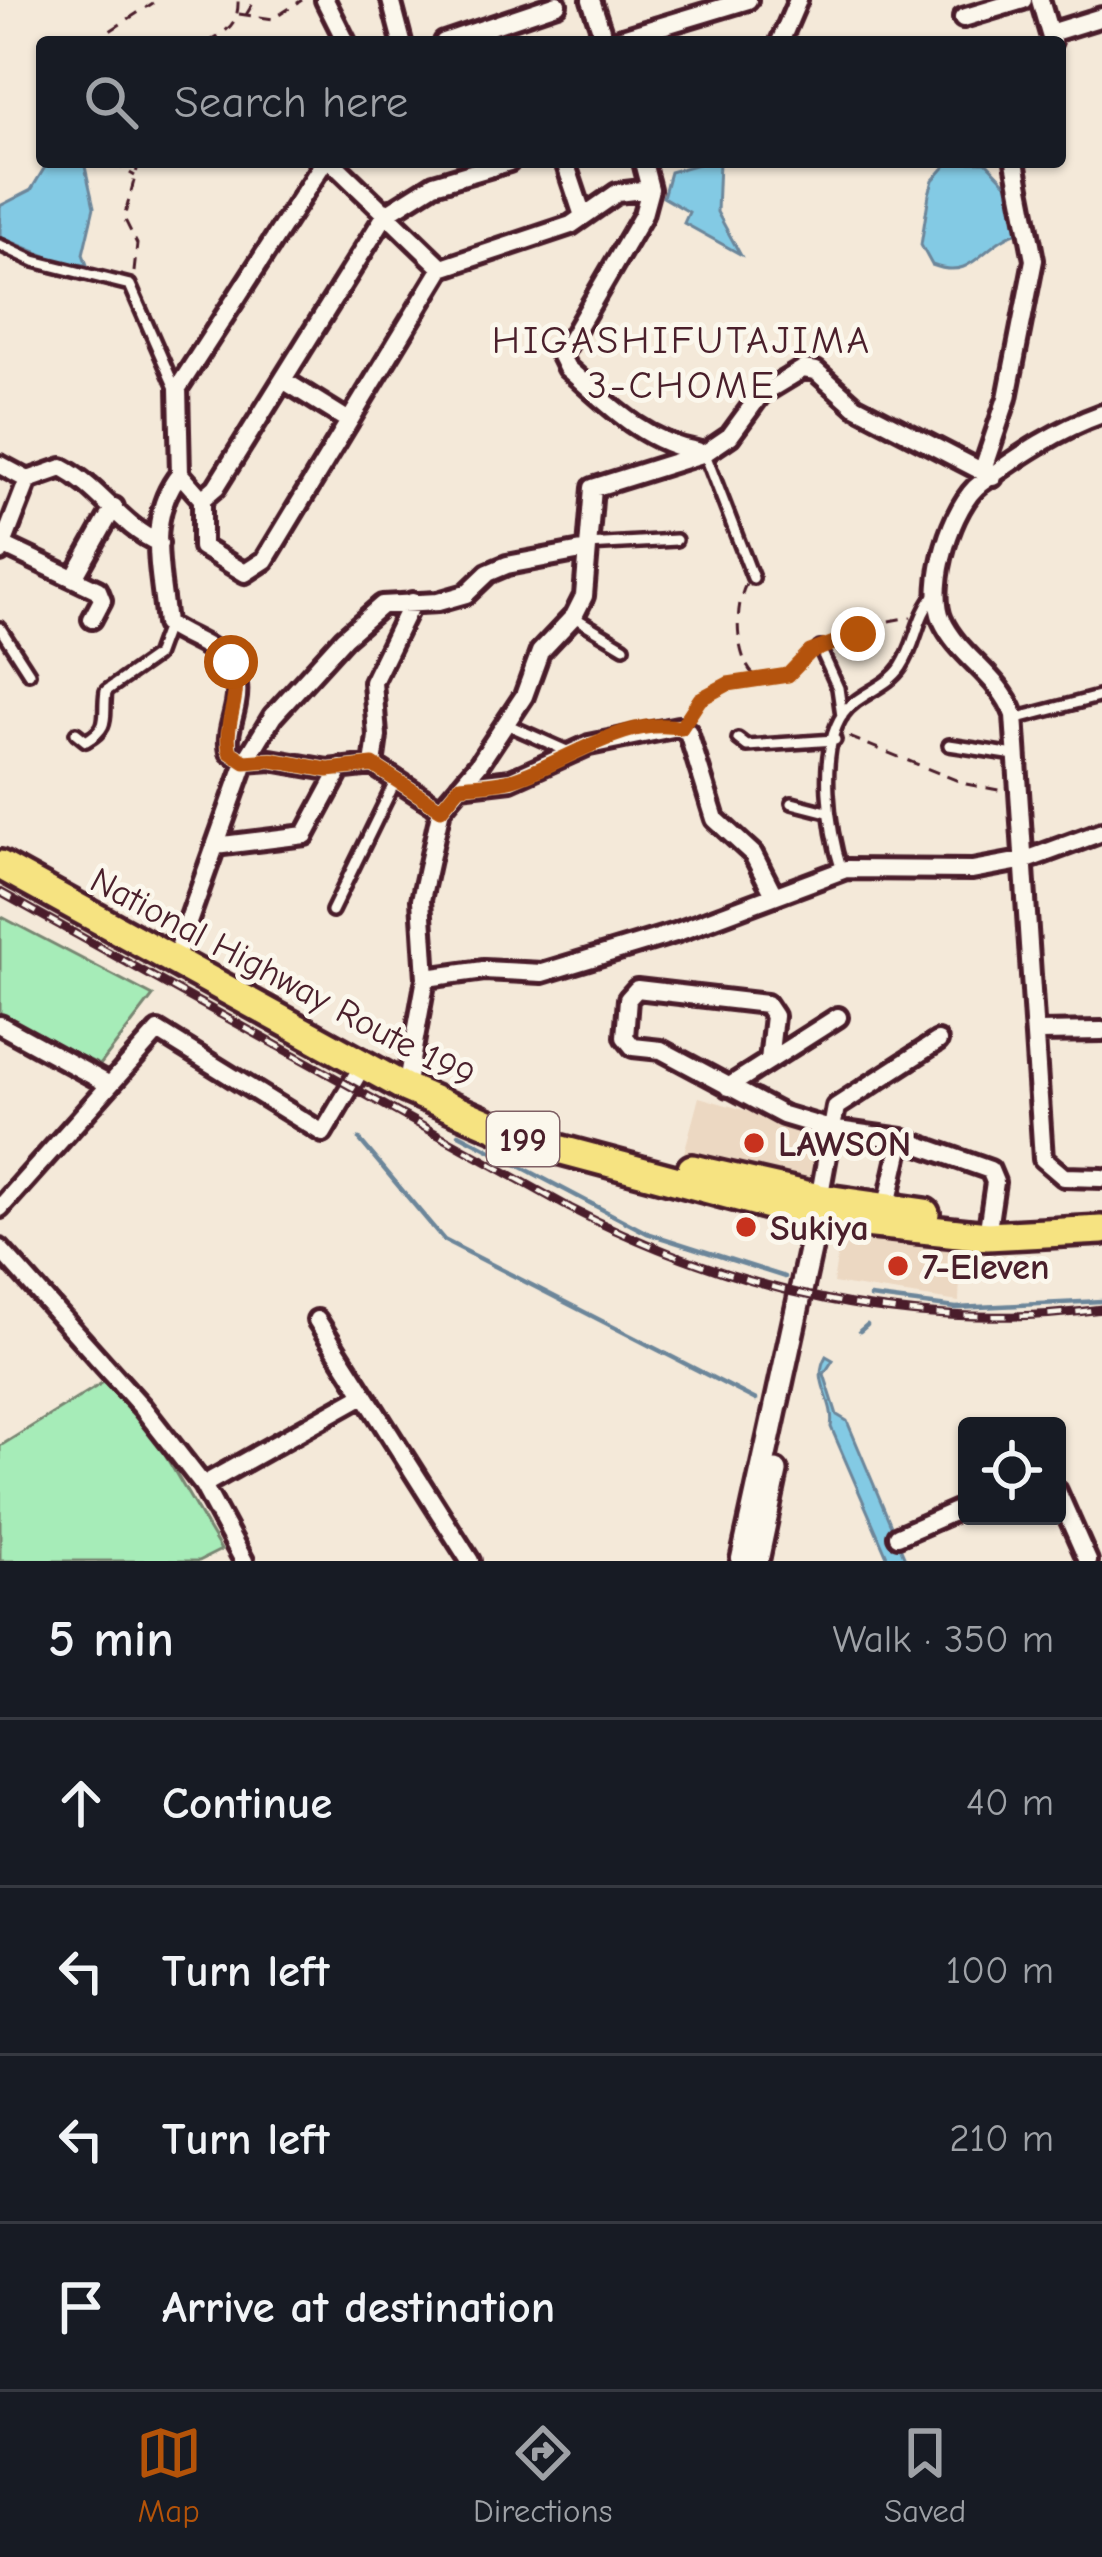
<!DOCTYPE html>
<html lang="en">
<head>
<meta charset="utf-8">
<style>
  :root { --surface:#171b24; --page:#242831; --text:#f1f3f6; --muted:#9ea1a6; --line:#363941; --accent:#b45309 }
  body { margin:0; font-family:"Comic Neue",sans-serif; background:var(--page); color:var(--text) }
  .controls { position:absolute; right:36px; bottom:36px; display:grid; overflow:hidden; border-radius:12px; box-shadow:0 3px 9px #0004 }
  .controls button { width:108px; height:108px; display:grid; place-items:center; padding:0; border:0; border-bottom:3px solid var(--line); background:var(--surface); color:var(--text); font:60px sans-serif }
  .stop { position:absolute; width:36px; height:36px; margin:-27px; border:9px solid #b45309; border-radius:50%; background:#fff }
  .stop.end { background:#b45309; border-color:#fff; box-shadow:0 3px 12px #0008 }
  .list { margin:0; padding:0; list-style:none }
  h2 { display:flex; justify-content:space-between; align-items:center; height:156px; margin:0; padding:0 48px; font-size:51px }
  h2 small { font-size:39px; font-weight:400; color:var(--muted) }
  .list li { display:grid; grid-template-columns:78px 1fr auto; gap:36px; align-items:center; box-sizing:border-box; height:168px; padding:0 48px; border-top:3px solid var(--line) }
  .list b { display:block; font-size:45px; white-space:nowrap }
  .list em { font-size:39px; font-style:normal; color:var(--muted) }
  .icon { flex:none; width:66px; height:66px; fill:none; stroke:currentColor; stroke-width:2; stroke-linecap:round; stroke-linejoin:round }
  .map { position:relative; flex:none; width:1102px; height:1561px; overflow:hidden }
  .search { position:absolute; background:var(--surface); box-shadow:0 3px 9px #0004; left:36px; right:36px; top:36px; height:132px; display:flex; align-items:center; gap:30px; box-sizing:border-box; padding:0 42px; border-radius:12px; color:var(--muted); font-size:45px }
  .sheet { height:828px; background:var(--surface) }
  nav { display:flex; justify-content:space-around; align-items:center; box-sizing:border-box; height:168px; border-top:3px solid var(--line); background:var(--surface); font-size:33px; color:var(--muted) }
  nav a { display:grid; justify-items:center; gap:6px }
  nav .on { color:var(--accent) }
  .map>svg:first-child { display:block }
</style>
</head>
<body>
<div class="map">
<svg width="1102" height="1561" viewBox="0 0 1102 1561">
  <rect width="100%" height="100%" fill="#f4e9d9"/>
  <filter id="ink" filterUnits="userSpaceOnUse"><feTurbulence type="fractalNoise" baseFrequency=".00833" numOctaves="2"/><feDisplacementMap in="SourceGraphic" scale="24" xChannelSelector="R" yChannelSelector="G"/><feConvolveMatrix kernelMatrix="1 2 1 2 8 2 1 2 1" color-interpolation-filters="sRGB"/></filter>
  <g filter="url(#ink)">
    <path fill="#ecd8c2" d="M 699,1097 L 824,1133 L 812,1181 L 684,1153 Z
      M 841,1233 L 961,1248 L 959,1302 L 833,1283 Z"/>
    <path fill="#a6ecb8" stroke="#788672" stroke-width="3" d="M 0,916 L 153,996 L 100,1065 L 0,1017 Z
      M 107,1380 L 149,1428 L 221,1550 L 199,1561 L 0,1561 L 0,1446 Z"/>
    <path fill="#83cae4" stroke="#6c869a" stroke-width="3" d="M 48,162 L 84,162 L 94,207 L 83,254 L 87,265 L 60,262 L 0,237 L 0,206 L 31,190 Z
      M 705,162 L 719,162 L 717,212 L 740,254 L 684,223 L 689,212 L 663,197 L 670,172 Z
      M 949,162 L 986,162 L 1005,182 L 1012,178 L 1024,230 C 980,242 976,282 932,265 L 921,245 L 929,194 L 933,180 Z
      M 826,1356 L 833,1360 L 824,1374 L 837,1415 L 847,1421 L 906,1561 L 889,1561 L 831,1427 C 836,1400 811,1382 826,1356 Z"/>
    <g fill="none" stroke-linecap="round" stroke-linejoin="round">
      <path stroke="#6c869a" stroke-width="4.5" d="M 459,1134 L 647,1233 L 785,1277
        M 359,1139 L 444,1240 L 756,1400
        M 870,1297 L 956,1308 L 1102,1301
        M 860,1331 L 867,1325"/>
      <defs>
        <path id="service" d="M 0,245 L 34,261 L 130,285 L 178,395
          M 705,454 L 753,578
          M 587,545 L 676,540
          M 574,617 L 624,647
          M 0,628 L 29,673
          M 820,648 L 838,688 L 842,716
          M 1014,719 L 1102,696
          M 506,724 L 567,751
          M 76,733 L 86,741 C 112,726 102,717 106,691 L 156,656 L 167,626
          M 738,739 L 747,746 L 835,740
          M 949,745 L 1015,755
          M 792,803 L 827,812
          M 842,871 C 829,831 817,752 843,714 C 857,694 887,688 901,667 C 918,641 915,618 937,592
          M 332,911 L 395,782"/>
        <path id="minor" d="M 325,0 L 346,42
          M 391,0 L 402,42
          M 591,0 L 605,42
          M 1040,0 L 1052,41
          M 963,18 L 1023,0
          M 1050,33 L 1102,17
          M 444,42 L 557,4
          M 609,42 L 748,0
          M 780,42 L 798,0
          M 324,162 L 178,388 L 180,474 L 202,499 L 202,547 L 245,573 L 265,560 L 442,268 L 571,225 L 617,193 L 650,189
          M 332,162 L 442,268
          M 565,162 L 583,216
          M 643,162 L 650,189 L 643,215 L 561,356 L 567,368 C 607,403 643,442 697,451
          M 283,380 L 349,421
          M 1102,414 C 1057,430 1020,455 981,483 C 952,504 927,586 942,620 C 958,656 1000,676 1014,715 L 1043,1159 L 1064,1177 L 1102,1178
          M 0,465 L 28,480 L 62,468 C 102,489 119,525 159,543
          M 982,472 L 1007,398 L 1034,260 L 1015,162
          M 180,474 C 145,517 161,571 166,624 C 200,647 246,652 236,704 C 233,721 226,735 230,752 L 245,762 L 271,760 L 328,770 L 373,765 L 441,809
          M 202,499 L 216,487 L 386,214 L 434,184 L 509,162
          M 3,545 L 98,590 L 102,600 L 92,619
          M 0,552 L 28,480
          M 74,578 L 114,507
          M 373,765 L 377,736 L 373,682 L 412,602
          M 460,786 L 511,780 L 589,745 L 678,727 L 688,732 L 715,819 L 753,854 L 773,893
          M 215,846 L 305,835 L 341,768
          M 174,962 L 245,762 L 273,716 L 344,638 L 382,605 L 438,602 L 466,594 L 488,573 L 507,565 L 587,550
          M 426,978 L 484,970 L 542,973 L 675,933 L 846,869 L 972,870 L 1026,860 L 1102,832
          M 0,1025 L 108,1084
          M 1039,1032 L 1102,1031
          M 769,1061 L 774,1016 L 766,1004 L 637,989 L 628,999 L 625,1037 L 633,1047 L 661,1050 L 783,1115 L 830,1129 L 902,1139 L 990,1170 L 995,1182 L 987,1236
          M 728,1087 L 838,1017
          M 406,1088 L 426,978 L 421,900 L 441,809 L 479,764 L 524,696 L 540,652 L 574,616 L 584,596 L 593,488 L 705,453 L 730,436 L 760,395 L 803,369 L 816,371 L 855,406 L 993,477
          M 818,1205 L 836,1107 L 938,1041
          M 0,1208 L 158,1031 L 323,1133 L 363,1065
          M 885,1214 L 902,1139
          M 0,1249 L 142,1407 L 203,1485 L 244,1561
          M 317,1320 L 470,1561
          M 203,1485 L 364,1395
          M 1057,1491 L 1088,1561
          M 898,1536 L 967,1506"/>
        <path id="tertiary" d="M 742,1561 L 817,1218
          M 757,1561 L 776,1471"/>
        <path id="trunk" d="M 0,865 L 406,1088 L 528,1141 L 817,1218 L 987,1236 L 1102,1230
          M 692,1169 L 819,1198 L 925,1213"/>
      </defs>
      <use href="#service" stroke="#4a1f2b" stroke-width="18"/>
      <use href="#minor" stroke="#4a1f2b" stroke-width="26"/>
      <use href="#tertiary" stroke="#4a1f2b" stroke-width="30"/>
      <use href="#trunk" stroke="#4a1f2b" stroke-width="36"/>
      <path stroke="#4a1f2b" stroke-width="3" stroke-dasharray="12 9" stroke-linecap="butt" d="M 239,14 L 273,19 L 302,0
        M 246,15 L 255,0
        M 93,42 L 153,3
        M 208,42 C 228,31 239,23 238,0
        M 112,162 L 135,176
        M 133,163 L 134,162
        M 134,272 L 137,244 L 124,218 L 139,162
        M 746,584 C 734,607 735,659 755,676
        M 831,645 L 877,623 L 911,617
        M 689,716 C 720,669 781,694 810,652
        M 849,737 L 966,784 L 1004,791"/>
      <use href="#service" stroke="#fbf7ec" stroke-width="9"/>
      <use href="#minor" stroke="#fbf7ec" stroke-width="16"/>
      <use href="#tertiary" stroke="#fbf7ec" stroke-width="21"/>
      <use href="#trunk" stroke="#f6e381" stroke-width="27"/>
      <defs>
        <path id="rail" d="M 0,892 L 570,1208 C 735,1293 916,1334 1102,1309"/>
      </defs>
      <use href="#rail" stroke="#4a1f2b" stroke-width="9"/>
      <use href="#rail" stroke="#fbf7ec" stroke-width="4.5" stroke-dasharray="14" stroke-linecap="butt"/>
    </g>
  </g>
  <g fill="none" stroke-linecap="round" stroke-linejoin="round" filter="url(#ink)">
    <path stroke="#b45309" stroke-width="15" d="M 231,662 C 245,695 222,720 230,752 L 245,762 L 271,760 L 328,770 L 373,765 L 441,809 L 460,786 C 479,784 499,784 517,778 C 567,762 627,715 681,728 L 700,699 L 728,684 L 788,675 L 810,652 L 858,634"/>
  </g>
  <g fill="#c8321e" stroke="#fbf7ec" stroke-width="4.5">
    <circle cx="754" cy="1143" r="12"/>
    <circle cx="746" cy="1227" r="12"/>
    <circle cx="898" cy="1266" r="12"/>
  </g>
  <g text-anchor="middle" stroke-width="10" stroke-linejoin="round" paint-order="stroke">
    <rect fill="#fbf7ec" stroke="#7f6065" stroke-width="3" x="487" y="1112" width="72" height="54" rx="9"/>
    <g font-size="33" font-weight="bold" fill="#4a1f2b">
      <text x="523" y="1151">199</text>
    </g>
    <g font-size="36" fill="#4a1f2b" stroke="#fbf7ec">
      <text transform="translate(283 977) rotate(28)" y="13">National Highway Route 199</text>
    </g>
    <g font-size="36" font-weight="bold" fill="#4a1f2b" stroke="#fbf7ec" text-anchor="start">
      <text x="778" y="1156">LAWSON</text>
      <text x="770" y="1240">Sukiya</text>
      <text x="922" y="1279">7-Eleven</text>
    </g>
    <g font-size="39" letter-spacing="3" fill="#4a1f2b" stroke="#fbf7ec">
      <text x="682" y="353">HIGASHIFUTAJIMA<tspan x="682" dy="45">3-CHOME</tspan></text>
    </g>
  </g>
</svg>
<div class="controls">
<button><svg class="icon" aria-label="locate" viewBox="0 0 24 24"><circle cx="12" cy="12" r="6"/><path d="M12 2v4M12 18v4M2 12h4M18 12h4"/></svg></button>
</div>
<div class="stop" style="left:231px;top:662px"></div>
<div class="stop end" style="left:858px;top:634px"></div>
<div class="search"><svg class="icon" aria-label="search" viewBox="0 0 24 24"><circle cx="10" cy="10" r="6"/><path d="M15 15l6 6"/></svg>Search here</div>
</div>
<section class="sheet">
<h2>5 min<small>Walk · 350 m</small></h2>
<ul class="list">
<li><svg class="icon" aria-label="ahead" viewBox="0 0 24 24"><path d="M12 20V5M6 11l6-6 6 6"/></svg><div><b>Continue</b></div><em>40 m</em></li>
<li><svg class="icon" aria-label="left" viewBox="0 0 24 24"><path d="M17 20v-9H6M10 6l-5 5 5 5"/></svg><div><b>Turn left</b></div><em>100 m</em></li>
<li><svg class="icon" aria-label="left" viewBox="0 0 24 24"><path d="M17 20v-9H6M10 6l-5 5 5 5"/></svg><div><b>Turn left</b></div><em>210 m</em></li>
<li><svg class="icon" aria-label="arrive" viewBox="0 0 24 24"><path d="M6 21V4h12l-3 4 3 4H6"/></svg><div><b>Arrive at destination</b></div></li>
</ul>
</section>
<nav>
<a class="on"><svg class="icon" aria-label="map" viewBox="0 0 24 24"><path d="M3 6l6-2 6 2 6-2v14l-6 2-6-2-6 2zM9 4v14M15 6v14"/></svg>Map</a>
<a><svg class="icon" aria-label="directions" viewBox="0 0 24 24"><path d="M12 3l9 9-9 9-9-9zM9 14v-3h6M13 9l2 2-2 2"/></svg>Directions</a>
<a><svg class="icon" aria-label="saved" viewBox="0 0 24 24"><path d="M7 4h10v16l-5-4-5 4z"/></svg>Saved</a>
</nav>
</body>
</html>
